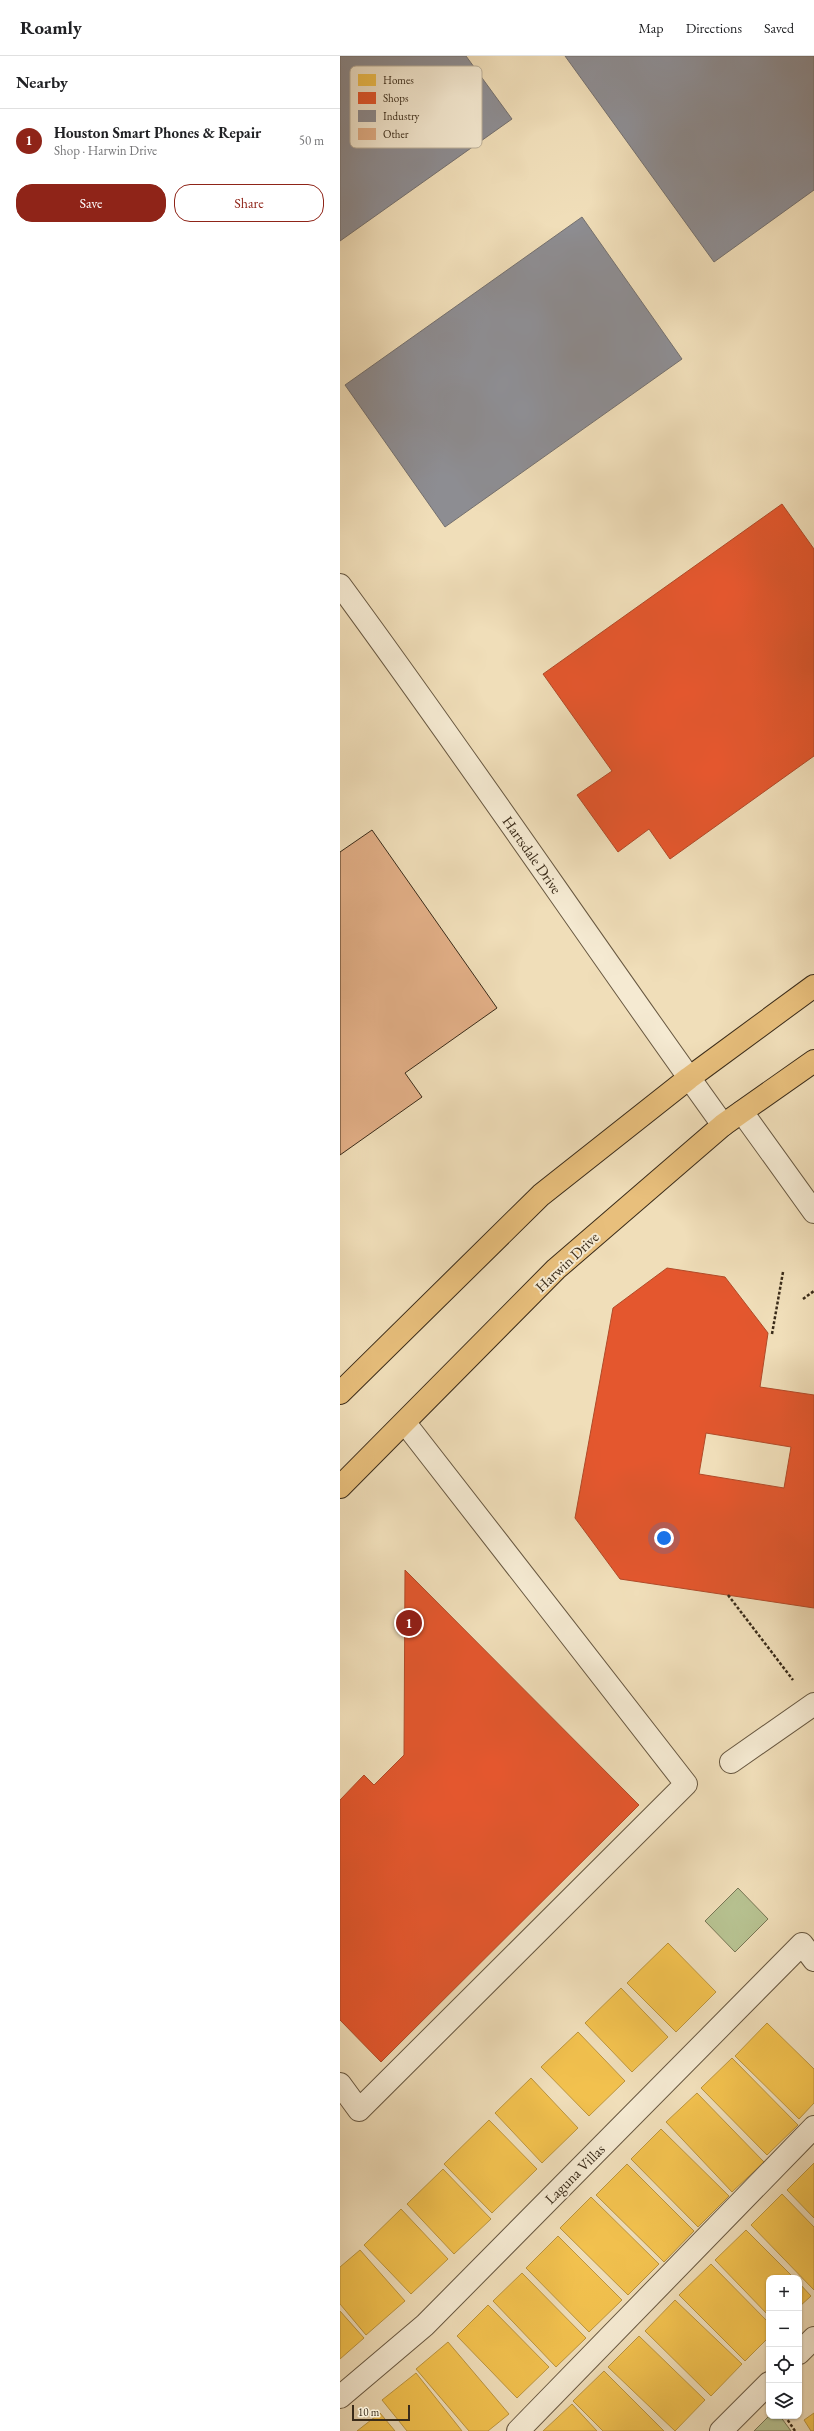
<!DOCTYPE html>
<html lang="en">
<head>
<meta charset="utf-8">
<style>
  :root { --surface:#fff; --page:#f6f6f6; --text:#202124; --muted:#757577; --line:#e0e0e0; --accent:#8f2418 }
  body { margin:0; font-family:"EB Garamond",serif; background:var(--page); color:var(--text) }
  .controls { position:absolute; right:12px; bottom:12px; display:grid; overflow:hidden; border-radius:8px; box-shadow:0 1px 3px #0004 }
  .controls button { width:36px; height:36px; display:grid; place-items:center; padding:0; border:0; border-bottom:1px solid var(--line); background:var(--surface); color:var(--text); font:20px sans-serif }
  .scale { position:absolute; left:12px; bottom:10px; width:58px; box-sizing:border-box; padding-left:4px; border:2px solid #3a2b19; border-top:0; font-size:11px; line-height:14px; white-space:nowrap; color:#3a2b19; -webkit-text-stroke:3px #f5ead2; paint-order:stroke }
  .you { position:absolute; left:324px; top:1482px; width:14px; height:14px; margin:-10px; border:3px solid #fff; border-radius:50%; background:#1a73e8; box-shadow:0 0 0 6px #1a73e833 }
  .badge { display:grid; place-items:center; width:26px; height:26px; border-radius:50%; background:var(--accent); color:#fff; font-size:13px; font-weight:700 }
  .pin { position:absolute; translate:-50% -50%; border:2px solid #fff; box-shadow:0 1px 4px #0006 }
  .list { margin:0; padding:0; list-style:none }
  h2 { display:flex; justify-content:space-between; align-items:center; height:52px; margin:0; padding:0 16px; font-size:17px }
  h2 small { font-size:13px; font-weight:400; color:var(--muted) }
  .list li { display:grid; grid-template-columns:26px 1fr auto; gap:12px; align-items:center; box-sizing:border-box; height:64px; padding:0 16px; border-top:1px solid var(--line) }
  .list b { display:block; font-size:15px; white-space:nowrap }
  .list p { margin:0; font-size:13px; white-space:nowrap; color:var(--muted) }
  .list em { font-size:13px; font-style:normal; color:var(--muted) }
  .actions { display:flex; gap:8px; padding:12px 16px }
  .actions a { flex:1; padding:9px 0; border:1px solid var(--accent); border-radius:16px; text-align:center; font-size:14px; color:var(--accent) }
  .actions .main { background:var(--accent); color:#fff }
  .icon { flex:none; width:22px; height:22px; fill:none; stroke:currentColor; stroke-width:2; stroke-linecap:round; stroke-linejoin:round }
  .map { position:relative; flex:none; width:474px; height:2375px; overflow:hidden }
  header { display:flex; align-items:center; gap:24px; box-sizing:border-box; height:56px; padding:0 20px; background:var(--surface); border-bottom:1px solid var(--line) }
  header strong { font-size:19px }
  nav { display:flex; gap:22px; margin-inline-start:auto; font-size:14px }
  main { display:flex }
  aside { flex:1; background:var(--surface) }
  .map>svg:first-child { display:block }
</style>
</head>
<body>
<header>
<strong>Roamly</strong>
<nav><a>Map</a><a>Directions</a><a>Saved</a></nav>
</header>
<main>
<aside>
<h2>Nearby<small></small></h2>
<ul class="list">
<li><span class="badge">1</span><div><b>Houston Smart Phones &amp; Repair</b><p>Shop · Harwin Drive</p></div><em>50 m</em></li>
</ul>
<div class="actions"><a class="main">Save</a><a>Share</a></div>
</aside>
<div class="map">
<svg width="474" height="2375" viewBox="0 0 474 2375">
  <rect width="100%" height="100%" fill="#f0deb9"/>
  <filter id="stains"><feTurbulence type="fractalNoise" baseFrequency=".005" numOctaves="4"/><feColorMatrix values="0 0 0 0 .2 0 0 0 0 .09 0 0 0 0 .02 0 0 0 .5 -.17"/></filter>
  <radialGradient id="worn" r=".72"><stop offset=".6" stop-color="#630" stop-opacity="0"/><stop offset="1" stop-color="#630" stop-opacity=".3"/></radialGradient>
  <path fill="#b7c291" stroke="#787655" d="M 398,1832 L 428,1863 L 395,1896 L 365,1865 Z
    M 429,2360 L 440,2360 L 451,2375 L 414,2375 Z"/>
  <path fill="#f2c14e" stroke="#bb943e" d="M 328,1887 L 376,1936 L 336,1976 L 287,1927 Z
    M 281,1932 L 328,1981 L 292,2016 L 245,1967 Z
    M 427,1967 L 474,2013 L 474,2047 L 459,2063 L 395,2000 Z
    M 238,1976 L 285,2025 L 249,2060 L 201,2011 Z
    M 392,2002 L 458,2069 L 427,2099 L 361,2032 Z
    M 191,2022 L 238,2072 L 202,2107 L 155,2057 Z
    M 357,2037 L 424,2106 L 392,2136 L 326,2066 Z
    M 149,2064 L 197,2113 L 152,2157 L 104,2108 Z
    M 321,2073 L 389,2140 L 358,2171 L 291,2103 Z
    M 474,2107 L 474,2162 L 447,2134 Z
    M 287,2108 L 354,2175 L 324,2206 L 256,2139 Z
    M 103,2113 L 151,2163 L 114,2198 L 67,2148 Z
    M 442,2138 L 474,2171 L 474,2234 L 411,2169 Z
    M 251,2141 L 319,2208 L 288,2239 L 220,2172 Z
    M 61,2153 L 108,2203 L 71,2238 L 24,2189 Z
    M 406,2174 L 454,2222 L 429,2222 L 429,2260 L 375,2204 Z
    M 218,2180 L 282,2244 L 249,2276 L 186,2212 Z
    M 20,2194 L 65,2245 L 26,2279 L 0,2248 L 0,2211 Z
    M 371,2208 L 429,2267 L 429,2281 L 405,2305 L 339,2239 Z
    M 182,2217 L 246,2282 L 216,2311 L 153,2245 Z
    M 459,2227 L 471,2240 L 459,2251 Z
    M 335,2244 L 402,2308 L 371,2340 L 305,2275 Z
    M 148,2249 L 209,2311 L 177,2342 L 117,2280 Z
    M 0,2255 L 24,2282 L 0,2303 Z
    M 299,2280 L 365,2344 L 335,2375 L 268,2311 Z
    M 108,2286 L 169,2358 L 148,2375 L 129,2375 L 76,2313 Z
    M 264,2315 L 324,2375 L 263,2375 L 233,2345 Z
    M 76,2317 L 122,2375 L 67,2375 L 42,2344 Z
    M 232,2348 L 257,2375 L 203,2375 Z
    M 40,2357 L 55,2375 L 17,2375 Z
    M 474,2357 L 474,2375 L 471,2375 L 464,2364 Z"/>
  <path fill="#e4572e" stroke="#b14a28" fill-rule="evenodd" d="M 442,448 L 474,493 L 474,700 L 330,803 L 309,773 L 278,796 L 237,739 L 272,715 L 203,618 Z
    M 327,1212 L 385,1221 L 428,1277 L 420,1331 L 474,1339 L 474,1552 L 280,1523 L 235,1462 L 273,1252 ZM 366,1377 L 451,1391 L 444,1432 L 359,1418 Z
    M 65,1514 L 299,1749 L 41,2006 L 0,1964 L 0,1744 L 24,1719 L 34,1729 L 64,1699 Z"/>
  <path fill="#8d8d92" stroke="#74706e" d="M 0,0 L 126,0 L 172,63 L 0,185 Z
    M 225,0 L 474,0 L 474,134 L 374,206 Z
    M 242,161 L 342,303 L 105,471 L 5,329 Z"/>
  <path fill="#e2af87" stroke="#3a2b19" d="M 32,774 L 157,952 L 65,1017 L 82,1041 L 0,1099 L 0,796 Z"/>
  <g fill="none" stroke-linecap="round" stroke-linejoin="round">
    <defs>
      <path id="minor" d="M 0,529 C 131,707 254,890 383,1069
        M 402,1056 L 474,1156
        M 391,1706 L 474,1648
        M 0,2028 L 19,2054 L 346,1728 L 65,1367
        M 459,2297 L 474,2282
        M 0,2341 L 85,2269 L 462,1888 L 474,1904
        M 178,2375 L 474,2071
        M 381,2375 L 429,2327"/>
      <path id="major" d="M 0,1337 L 201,1139 L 349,1022 L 474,930
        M 0,1431 L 216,1213 L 383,1069 L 474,1005"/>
    </defs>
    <use href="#minor" stroke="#685841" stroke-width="24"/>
    <use href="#major" stroke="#3a2b19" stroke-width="24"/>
    <path stroke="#3a2b19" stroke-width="2.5" stroke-dasharray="3 2" stroke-linecap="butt" d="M 463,1243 L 474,1235
      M 432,1278 L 443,1216
      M 388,1539 L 453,1624
      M 445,2360 L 455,2375"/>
    <use href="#minor" stroke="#f5ead2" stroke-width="22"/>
    <use href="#major" stroke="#e8bf7c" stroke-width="22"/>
  </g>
  <g text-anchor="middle" stroke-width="4" stroke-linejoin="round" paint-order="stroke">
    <g font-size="15" fill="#3a2b19" stroke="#f5ead2">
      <text transform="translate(192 799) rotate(55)" y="5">Hartsdale Drive</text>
      <text transform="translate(227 1206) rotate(-43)" y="5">Harwin Drive</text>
      <text transform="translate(235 2118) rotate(-45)" y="5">Laguna Villas</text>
    </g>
  </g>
  <rect x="10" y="10" width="132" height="82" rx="6" fill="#f5ead2" stroke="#bdb19a" stroke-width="1"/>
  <rect x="18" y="18" width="18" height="12" fill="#f2c14e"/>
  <rect x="18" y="36" width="18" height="12" fill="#e4572e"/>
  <rect x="18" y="54" width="18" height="12" fill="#8d8d92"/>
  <rect x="18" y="72" width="18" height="12" fill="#e2af87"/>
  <g font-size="11" fill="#3a2b19">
    <text x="43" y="28">Homes</text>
    <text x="43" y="46">Shops</text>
    <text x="43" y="64">Industry</text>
    <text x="43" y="82">Other</text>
  </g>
  <rect width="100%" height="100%" filter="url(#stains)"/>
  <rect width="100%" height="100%" fill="url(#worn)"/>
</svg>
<div class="controls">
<button>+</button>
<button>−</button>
<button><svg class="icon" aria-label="locate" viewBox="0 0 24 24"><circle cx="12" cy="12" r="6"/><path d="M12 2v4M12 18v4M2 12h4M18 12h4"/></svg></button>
<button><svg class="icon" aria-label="layers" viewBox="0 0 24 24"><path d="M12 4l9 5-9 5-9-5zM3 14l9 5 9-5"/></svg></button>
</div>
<div class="scale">10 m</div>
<div class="you"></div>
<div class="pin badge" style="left:69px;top:1567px">1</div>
</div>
</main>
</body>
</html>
